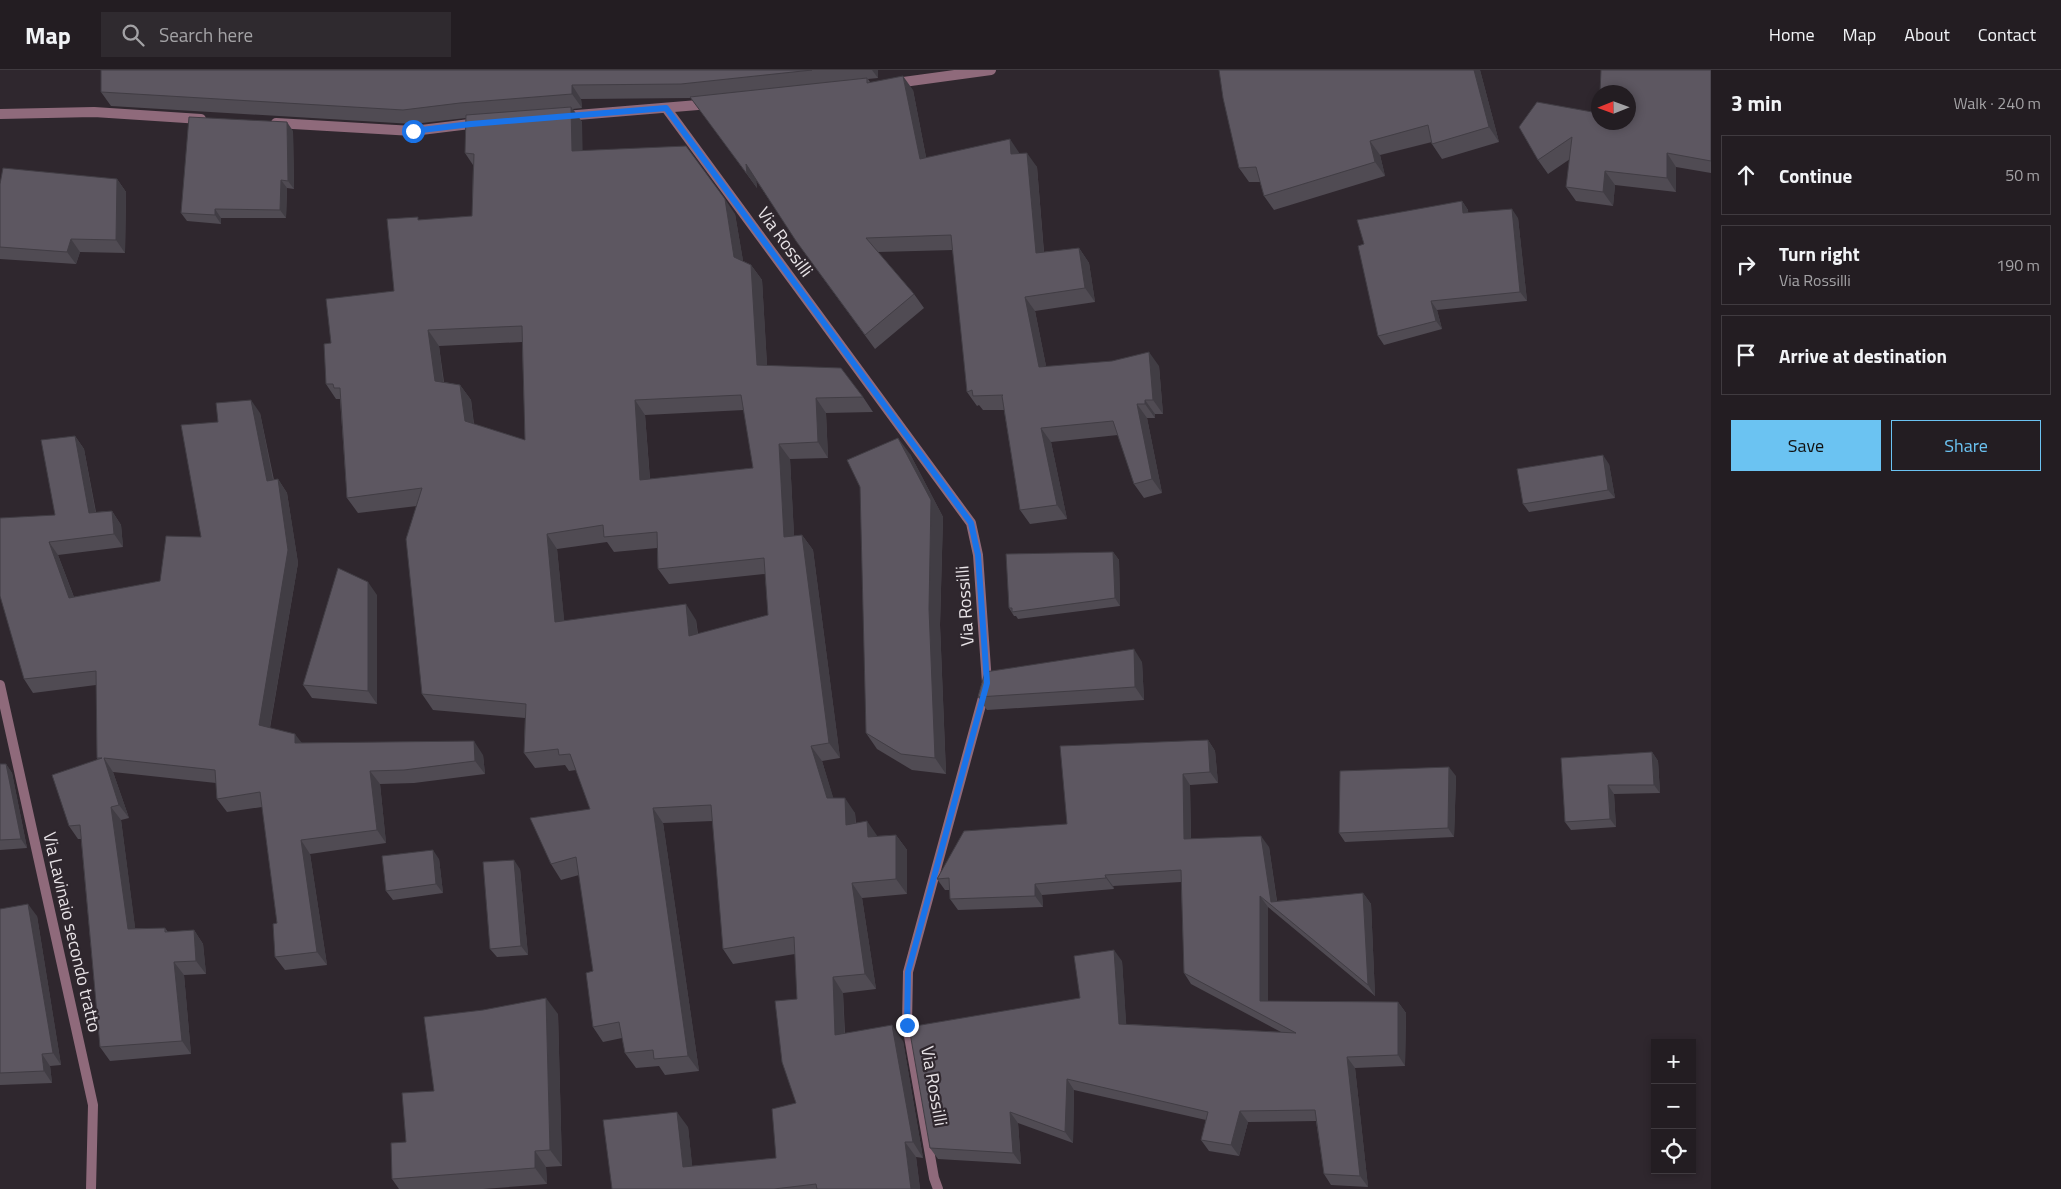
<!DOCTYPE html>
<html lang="en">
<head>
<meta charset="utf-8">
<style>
  :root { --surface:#231d22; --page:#2f2a2f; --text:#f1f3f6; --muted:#a3a2a5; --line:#403b40; --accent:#6bc3f2 }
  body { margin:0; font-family:"Titillium Web",sans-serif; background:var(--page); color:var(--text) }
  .controls { position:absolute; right:15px; bottom:15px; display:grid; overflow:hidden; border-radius:0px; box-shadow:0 2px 8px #0003 }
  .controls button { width:45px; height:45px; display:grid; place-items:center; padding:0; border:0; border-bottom:1px solid var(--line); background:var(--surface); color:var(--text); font:25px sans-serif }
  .compass { position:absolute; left:1591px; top:15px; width:45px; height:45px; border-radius:50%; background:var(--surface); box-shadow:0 2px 8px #0003; rotate:269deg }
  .stop { position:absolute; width:15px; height:15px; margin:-11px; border:4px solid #1a73e8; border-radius:50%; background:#fff }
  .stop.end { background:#1a73e8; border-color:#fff; box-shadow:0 1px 5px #0008 }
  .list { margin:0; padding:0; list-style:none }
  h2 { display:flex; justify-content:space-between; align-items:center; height:65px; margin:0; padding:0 20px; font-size:21px }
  h2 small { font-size:16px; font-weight:400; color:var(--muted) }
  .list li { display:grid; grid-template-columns:32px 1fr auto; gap:15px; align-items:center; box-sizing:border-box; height:80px; margin:0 10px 10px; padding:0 10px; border:1px solid var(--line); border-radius:0px }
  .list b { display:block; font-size:19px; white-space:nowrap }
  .list p { margin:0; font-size:16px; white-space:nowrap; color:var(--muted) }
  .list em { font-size:16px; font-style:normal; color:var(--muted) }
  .actions { display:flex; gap:10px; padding:15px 20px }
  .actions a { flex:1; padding:11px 0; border:1px solid var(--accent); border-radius:0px; text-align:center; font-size:18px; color:var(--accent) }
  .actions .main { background:var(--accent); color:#111 }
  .icon { flex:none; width:28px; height:28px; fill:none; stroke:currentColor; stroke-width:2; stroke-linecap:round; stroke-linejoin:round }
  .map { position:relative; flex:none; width:1711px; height:1119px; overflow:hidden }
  header { display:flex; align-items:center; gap:30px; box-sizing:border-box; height:70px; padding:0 25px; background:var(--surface); border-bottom:1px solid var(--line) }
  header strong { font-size:24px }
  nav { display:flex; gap:28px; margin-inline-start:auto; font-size:18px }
  .search { width:350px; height:45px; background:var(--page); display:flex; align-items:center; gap:12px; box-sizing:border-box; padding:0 18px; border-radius:0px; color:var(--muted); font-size:19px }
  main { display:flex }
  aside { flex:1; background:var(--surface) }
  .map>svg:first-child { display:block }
</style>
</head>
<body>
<header>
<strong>Map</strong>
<div class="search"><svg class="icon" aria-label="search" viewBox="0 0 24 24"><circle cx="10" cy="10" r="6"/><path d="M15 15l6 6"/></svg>Search here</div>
<nav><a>Home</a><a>Map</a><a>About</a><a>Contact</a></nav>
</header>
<main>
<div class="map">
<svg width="1711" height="1119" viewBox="0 0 1711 1119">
  <rect width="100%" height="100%" fill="#2f272e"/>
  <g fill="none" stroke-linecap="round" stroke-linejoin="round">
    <path stroke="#8f6a7b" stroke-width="10" d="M 896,13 L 991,0
      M 666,38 L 971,453 L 978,485 L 987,613 L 908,902 L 907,955 L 934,1108 L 938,1119
      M 0,44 L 94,42 L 201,49
      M 565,46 L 710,34
      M 276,53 L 413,61 L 478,53
      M 0,615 L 93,1035 L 91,1119"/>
  </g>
  <path fill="#504b53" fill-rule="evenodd" d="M 101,0 L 878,0 L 878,8 L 868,9 L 870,12 L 913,20 L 926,87 L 1020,83 L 1037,97 L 1044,182 L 1079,178 L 1089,193 L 1095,232 L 1035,241 L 1046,296 L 1159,296 L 1163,344 L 1155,344 L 1155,348 L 1147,348 L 1162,423 L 1144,428 L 1134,414 L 1118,365 L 1051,372 L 1067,449 L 1030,454 L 1020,440 L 1004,340 L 983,340 L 979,335 L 977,336 L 967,322 L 953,180 L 878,182 L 914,224 L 924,238 L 875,279 L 806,185 L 756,110 L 757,118 L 691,28 L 581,29 L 582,38 L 573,39 L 582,52 L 582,80 L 735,144 L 743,191 L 751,195 L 762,210 L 767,296 L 863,327 L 873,342 L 826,343 L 828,388 L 790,389 L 794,466 L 802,465 L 813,480 L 840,688 L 822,691 L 833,728 L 855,743 L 856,753 L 877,766 L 896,765 L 907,780 L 907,824 L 862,828 L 876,919 L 843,923 L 845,964 L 903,971 L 923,1088 L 916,1087 L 920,1119 L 612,1119 L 688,1057 L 692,1096 L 776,1088 L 796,1033 L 797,929 L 795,884 L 733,894 L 723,879 L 713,751 L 663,753 L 699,1001 L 665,1005 L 659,996 L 636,998 L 625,983 L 622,968 L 603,972 L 593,957 L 593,901 L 579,805 L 561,810 L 551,794 L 590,739 L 576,700 L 569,701 L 565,695 L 535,698 L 524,683 L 525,648 L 433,640 L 422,624 L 417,436 L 358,443 L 347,428 L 340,329 L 336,329 L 326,314 L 331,273 L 394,221 L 420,150 L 472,146 L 473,95 L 465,83 L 466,48 L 413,54 L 111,36 L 101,22 ZM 522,272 L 525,370 L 474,354 L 471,330 L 460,315 L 444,312 L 439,276 ZM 744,340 L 753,398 L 650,409 L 645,345 ZM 607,472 L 614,482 L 657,478 L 658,499 L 669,514 L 765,504 L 768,545 L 698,564 L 696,550 L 564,551 L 557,479 Z
    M 1480,0 L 1499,72 L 1442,89 L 1432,74 L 1432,72 L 1380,85 L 1385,106 L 1274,140 L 1264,126 L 1260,112 L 1249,112 L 1239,98 Z
    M 1711,0 L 1711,103 L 1676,97 L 1676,122 L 1615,115 L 1613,136 L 1576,131 L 1566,117 L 1570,89 L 1548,104 L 1538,90 L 1519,57 L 1628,52 Z
    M 293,61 L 294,119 L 287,118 L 286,148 L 221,148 L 221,154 L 187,151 L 181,143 Z
    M 117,109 L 126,122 L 125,183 L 80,182 L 76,194 L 0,189 L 0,114 Z
    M 1462,131 L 1468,140 L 1468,142 L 1518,148 L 1527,231 L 1437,240 L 1442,259 L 1384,275 L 1378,266 L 1364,174 Z
    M 260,343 L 274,410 L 278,409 L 287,423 L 298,493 L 270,658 L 302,673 L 483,685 L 485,704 L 414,713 L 380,714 L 386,773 L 310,784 L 327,895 L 285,900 L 275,887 L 277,853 L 262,737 L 227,742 L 217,729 L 216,713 L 113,702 L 129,748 L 121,750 L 135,858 L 165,858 L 168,862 L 194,860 L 203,874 L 206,904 L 184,905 L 191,984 L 110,991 L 100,977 L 81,769 L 78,769 L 69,756 L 98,690 L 97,688 L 96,615 L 33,623 L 24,609 L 55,445 L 75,366 L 84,379 L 96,442 L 112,441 L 121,455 L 123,477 L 58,485 L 74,527 L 160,511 L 201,467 L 218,352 Z
    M 910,384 L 943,447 L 940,555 L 946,704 L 912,700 L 877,679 L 866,663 Z
    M 1609,394 L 1615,428 L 1529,442 L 1523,434 Z
    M 1113,482 L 1119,490 L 1120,536 L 1018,549 L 1016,546 L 1014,546 L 1009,538 Z
    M 377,525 L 377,634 L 312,628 L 303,615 Z
    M 1142,592 L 1144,630 L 987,640 L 978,627 Z
    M 1208,670 L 1215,681 L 1218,713 L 1190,715 L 1191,769 L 1269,777 L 1277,831 L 1363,823 L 1371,834 L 1375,926 L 1268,837 L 1268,931 L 1398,932 L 1406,943 L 1405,996 L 1355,998 L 1368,1117 L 1331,1115 L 1324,1104 L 1316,1051 L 1248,1052 L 1239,1086 L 1209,1081 L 1201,1070 L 1206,1050 L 1074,1020 L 1073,1073 L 1018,1053 L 1021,1094 L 938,1089 L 930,1078 L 1080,928 L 1122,891 L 1126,954 L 1281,962 L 1191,914 L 1184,903 L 1181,812 L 1113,816 L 1114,819 L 1042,825 L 1043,837 L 958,840 L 950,829 L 950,820 L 945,820 L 937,809 L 1067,754 Z
    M 1652,682 L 1658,691 L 1660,723 L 1614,724 L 1616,757 L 1571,760 L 1565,752 L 1561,688 Z
    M 0,694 L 6,694 L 12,703 L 27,778 L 0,780 Z
    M 1456,706 L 1454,767 L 1345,772 L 1339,763 Z
    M 439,789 L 443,823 L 393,830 L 386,821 Z
    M 520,799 L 528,885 L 497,887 L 490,879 Z
    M 0,839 L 37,846 L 61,995 L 50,996 L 52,1013 L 0,1015 Z
    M 558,944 L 562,1096 L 546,1097 L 547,1114 L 483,1119 L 399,1119 L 392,1109 L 406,1072 L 434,1021 Z"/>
  <path fill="#413d44" d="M 872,0 L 878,0 L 878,8 Z
    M 1474,0 L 1480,0 L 1499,72 L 1489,57 Z
    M 903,6 L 913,20 L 929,103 L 920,89 Z
    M 572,15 L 581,29 L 582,38 L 572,24 Z
    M 571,37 L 582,52 L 583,96 L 572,81 Z
    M 287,52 L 293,61 L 294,119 L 288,111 Z
    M 1010,69 L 1020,84 L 1011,84 Z
    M 1370,71 L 1380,85 L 1385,106 L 1375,92 Z
    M 1027,83 L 1037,97 L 1045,197 L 1036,183 Z
    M 1667,83 L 1676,97 L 1676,122 L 1667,108 Z
    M 746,94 L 756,109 L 757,118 L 747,104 Z
    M 1605,101 L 1615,115 L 1613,136 L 1603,122 Z
    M 117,109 L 126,122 L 125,183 L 116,170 Z
    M 281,110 L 287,118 L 286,148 L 280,140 Z
    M 725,129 L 735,144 L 745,202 L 734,187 Z
    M 1462,131 L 1468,140 L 1469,152 L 1463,143 Z
    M 215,139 L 221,148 L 221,154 L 215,145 Z
    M 1512,139 L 1518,148 L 1527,231 L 1520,222 Z
    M 71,169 L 80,182 L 76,194 L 67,182 Z
    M 1079,178 L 1089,193 L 1095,232 L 1085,218 Z
    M 751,195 L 762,210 L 768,311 L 757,295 Z
    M 1025,227 L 1035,241 L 1049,311 L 1039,297 Z
    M 1431,231 L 1437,240 L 1442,259 L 1436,251 Z
    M 428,260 L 439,276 L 445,326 L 435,311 Z
    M 1149,282 L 1159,296 L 1163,344 L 1153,330 Z
    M 460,315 L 471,330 L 475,366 L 465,351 Z
    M 816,328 L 826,343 L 828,388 L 818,372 Z
    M 251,330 L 260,343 L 276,425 L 267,411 Z
    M 635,330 L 645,345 L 651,425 L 640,410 Z
    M 1145,330 L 1155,344 L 1155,348 L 1145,334 Z
    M 1137,334 L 1147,348 L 1162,423 L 1152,409 Z
    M 1041,358 L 1051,372 L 1067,449 L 1057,435 Z
    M 75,366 L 84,379 L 98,456 L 89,443 Z
    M 898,368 L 910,384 L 943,447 L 940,555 L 946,704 L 935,688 L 929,539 Z
    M 779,374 L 790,389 L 795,483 L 784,467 Z
    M 1603,385 L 1609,394 L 1615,428 L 1608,420 Z
    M 278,409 L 287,423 L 298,493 L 268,668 L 259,655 Z
    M 112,441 L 121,455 L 123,477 L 114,464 Z
    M 547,464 L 557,479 L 566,568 L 555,552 Z
    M 802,465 L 813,480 L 840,688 L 829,673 Z
    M 49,472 L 58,485 L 79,541 L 69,528 Z
    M 1113,482 L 1119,490 L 1120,536 L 1115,528 Z
    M 368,512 L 377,525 L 377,634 L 368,621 Z
    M 686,534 L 696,550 L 699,581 L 689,566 Z
    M 1134,579 L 1142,592 L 1144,630 L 1135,617 Z
    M 295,664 L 305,677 L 295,673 Z
    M 1208,670 L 1215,681 L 1218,713 L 1210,702 Z
    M 474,671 L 483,685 L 485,704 L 475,691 Z
    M 811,676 L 822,691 L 838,743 L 827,728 Z
    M 1652,682 L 1658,691 L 1660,723 L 1654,715 Z
    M 104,688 L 113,702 L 129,748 L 119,735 Z
    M 6,694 L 12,703 L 27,778 L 21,769 Z
    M 1449,697 L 1456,706 L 1454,767 L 1448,758 Z
    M 370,701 L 380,714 L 386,773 L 377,760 Z
    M 1183,704 L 1190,715 L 1191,780 L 1184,769 Z
    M 1608,715 L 1614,724 L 1616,757 L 1610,749 Z
    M 845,728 L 855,743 L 856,770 L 846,755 Z
    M 111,737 L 121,750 L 137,872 L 128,859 Z
    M 653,738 L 663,753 L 699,1001 L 688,986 Z
    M 867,751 L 878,767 L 868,767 Z
    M 896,765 L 907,780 L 907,824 L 896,809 Z
    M 1261,766 L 1269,777 L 1278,840 L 1271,832 Z
    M 301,770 L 310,784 L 327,895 L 317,882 Z
    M 433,780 L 439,789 L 443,823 L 436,814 Z
    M 514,790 L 520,799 L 528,885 L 521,876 Z
    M 1105,805 L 1113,816 L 1114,819 L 1106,808 Z
    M 852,813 L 862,828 L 876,919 L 865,904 Z
    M 1035,814 L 1042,825 L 1043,837 L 1035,826 Z
    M 1363,823 L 1371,834 L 1375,926 L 1368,915 Z
    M 1260,826 L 1268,837 L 1268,942 L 1260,931 Z
    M 28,834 L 37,846 L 61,995 L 53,983 Z
    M 194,860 L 203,874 L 206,904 L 196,891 Z
    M 1114,880 L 1122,891 L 1127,965 L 1119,954 Z
    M 174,892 L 184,905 L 191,984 L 182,971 Z
    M 833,907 L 843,923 L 845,981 L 835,965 Z
    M 546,928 L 558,944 L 562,1096 L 550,1080 Z
    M 1398,932 L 1406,943 L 1405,996 L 1398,985 Z
    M 892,955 L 903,971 L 923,1088 L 913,1072 Z
    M 42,984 L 50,996 L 52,1013 L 44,1001 Z
    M 1347,987 L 1355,998 L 1368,1117 L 1360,1106 Z
    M 1067,1009 L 1074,1020 L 1073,1073 L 1065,1062 Z
    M 1240,1041 L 1248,1052 L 1239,1086 L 1231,1075 Z
    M 677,1042 L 688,1057 L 694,1112 L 683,1097 Z
    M 1010,1042 L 1018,1053 L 1021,1094 L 1013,1083 Z
    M 905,1072 L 916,1087 L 920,1119 L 911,1119 Z
    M 535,1081 L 546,1097 L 547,1114 L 535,1098 Z"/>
  <path fill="#5d5761" stroke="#413d44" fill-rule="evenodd" d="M 101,0 L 812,0 L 681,14 L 572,15 L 572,24 L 460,33 L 403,40 L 101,22 Z
    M 1219,0 L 1474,0 L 1489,57 L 1432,74 L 1428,55 L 1370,71 L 1375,92 L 1264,126 L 1256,97 L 1239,98 L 1223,28 Z
    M 1601,0 L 1711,0 L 1711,91 L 1667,83 L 1667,108 L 1605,101 L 1603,122 L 1566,117 L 1572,67 L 1538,90 L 1519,57 L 1537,32 L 1598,43 L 1598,52 L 1628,52 L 1628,22 L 1600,22 Z
    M 903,6 L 920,89 L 1010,69 L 1011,84 L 1027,83 L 1036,183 L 1079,178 L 1085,218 L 1025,227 L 1039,297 L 1112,291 L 1149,282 L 1153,330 L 1145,330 L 1145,334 L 1137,334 L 1152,409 L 1134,414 L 1113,351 L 1041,358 L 1057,435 L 1020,440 L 1002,326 L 1003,325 L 973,326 L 972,320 L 967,322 L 951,165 L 866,168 L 914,224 L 865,265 L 796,171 L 746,94 L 747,104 L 690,27 L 867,8 L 867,13 Z
    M 571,37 L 572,81 L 686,76 L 725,129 L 734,187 L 751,195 L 757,295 L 841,298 L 863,327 L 816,328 L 818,372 L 779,374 L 784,467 L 802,465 L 829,673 L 811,676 L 827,728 L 845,728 L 846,755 L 867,751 L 868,767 L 896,765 L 896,809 L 852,813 L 865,904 L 833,907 L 835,965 L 892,955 L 913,1072 L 905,1072 L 911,1119 L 817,1119 L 816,1114 L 774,1119 L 612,1119 L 603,1050 L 677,1042 L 683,1097 L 776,1088 L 772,1039 L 796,1033 L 782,992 L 775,931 L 797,929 L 794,867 L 723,879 L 711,735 L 653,738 L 688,986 L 654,989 L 653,980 L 625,983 L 619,952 L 593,957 L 586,903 L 593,901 L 576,787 L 551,794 L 530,748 L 590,739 L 570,684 L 559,685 L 558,679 L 524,683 L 526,634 L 422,624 L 406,469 L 422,418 L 347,428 L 340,318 L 334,318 L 333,314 L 326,314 L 324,274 L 331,273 L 326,229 L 394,221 L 387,149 L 418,147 L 418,150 L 472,146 L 474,84 L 465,83 L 466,45 ZM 522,256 L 525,370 L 465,351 L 460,315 L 435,311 L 428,260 ZM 741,325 L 753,398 L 640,410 L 635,330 ZM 603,455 L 604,467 L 657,462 L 658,499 L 764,488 L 768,545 L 689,566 L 686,534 L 555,552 L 547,464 Z
    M 189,47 L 287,52 L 288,111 L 281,110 L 280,140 L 215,139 L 215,145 L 181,143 Z
    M 3,98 L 117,109 L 116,170 L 71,169 L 67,182 L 0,177 L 0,114 Z
    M 1462,131 L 1463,143 L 1512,139 L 1520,222 L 1431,231 L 1436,251 L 1378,266 L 1358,176 L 1364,174 L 1357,150 Z
    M 251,330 L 267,411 L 278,409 L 288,480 L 259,655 L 295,664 L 295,673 L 474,671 L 475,691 L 404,700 L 370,701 L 377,760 L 301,770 L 317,882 L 275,887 L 273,854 L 277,853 L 260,722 L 217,729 L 215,700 L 104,688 L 119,735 L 111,737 L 128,859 L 165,858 L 165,862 L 194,860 L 196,891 L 174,892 L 182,971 L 100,977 L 80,755 L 69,756 L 52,705 L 102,688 L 97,688 L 96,601 L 24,609 L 0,526 L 0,448 L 55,445 L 41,370 L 75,366 L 89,443 L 112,441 L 114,464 L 49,472 L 69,528 L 160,511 L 166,466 L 201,467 L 181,355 L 218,352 L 216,333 Z
    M 898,368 L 931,430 L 929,539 L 935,688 L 901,684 L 866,663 L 860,417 L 847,390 Z
    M 1603,385 L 1608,420 L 1523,434 L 1517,399 Z
    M 1113,482 L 1115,528 L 1012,542 L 1012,538 L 1009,538 L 1006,484 Z
    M 338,498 L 368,512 L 368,621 L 303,615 Z
    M 1134,579 L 1135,617 L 978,627 L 985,602 Z
    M 1208,670 L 1210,702 L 1183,704 L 1184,769 L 1261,766 L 1271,832 L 1363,823 L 1368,915 L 1260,826 L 1260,931 L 1398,932 L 1398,985 L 1347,987 L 1360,1106 L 1324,1104 L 1315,1040 L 1240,1041 L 1231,1075 L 1201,1070 L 1208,1042 L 1067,1009 L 1065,1062 L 1010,1042 L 1013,1083 L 930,1078 L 909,957 L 1080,928 L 1074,886 L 1114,880 L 1119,954 L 1296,963 L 1184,903 L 1181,800 L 1105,805 L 1106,808 L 1035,814 L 1035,826 L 950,829 L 949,808 L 937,809 L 964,761 L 1067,754 L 1060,676 Z
    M 1652,682 L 1654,715 L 1608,715 L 1610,749 L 1565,752 L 1561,688 Z
    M 0,694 L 6,694 L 21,769 L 0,770 Z
    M 1449,697 L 1448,758 L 1339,763 L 1340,701 Z
    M 433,780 L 436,814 L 386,821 L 382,786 Z
    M 514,790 L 521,876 L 490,879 L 483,792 Z
    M 28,834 L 53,983 L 42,984 L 44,1001 L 0,1003 L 0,839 Z
    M 546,928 L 550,1080 L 535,1081 L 535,1098 L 392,1109 L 391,1073 L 406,1072 L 402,1023 L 434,1021 L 424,947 L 483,940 Z"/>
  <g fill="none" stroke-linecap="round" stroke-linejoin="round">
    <path stroke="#1a73e8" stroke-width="6" d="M 413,61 L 471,54 L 666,38 L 971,453 L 978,485 L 987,613 L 908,902 L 907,955"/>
  </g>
  <g text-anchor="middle" stroke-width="4.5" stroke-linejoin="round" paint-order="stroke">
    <g font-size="18" fill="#e8e3e7" stroke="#2f272e">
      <text transform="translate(785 172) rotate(54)" y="6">Via Rossilli</text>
      <text transform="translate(965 536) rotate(-94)" y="6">Via Rossilli</text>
      <text transform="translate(72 862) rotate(77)" y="6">Via Lavinaio secondo tratto</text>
      <text transform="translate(934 1016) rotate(80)" y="6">Via Rossilli</text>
    </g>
  </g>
</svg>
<div class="controls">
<button>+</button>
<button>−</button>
<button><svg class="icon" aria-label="locate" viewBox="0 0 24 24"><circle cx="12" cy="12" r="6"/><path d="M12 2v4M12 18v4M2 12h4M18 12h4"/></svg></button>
</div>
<svg class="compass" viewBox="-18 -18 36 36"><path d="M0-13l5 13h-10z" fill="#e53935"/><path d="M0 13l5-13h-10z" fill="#a3a2a5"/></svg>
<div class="stop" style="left:413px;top:61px"></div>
<div class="stop end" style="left:907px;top:955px"></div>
</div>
<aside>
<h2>3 min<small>Walk · 240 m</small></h2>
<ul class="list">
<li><svg class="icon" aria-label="ahead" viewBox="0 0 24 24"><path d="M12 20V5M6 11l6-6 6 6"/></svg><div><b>Continue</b></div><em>50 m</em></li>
<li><svg class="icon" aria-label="right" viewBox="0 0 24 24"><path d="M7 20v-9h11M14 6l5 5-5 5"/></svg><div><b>Turn right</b><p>Via Rossilli</p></div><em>190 m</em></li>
<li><svg class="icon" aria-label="arrive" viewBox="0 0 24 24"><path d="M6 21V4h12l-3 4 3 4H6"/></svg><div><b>Arrive at destination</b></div></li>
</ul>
<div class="actions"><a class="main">Save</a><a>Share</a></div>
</aside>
</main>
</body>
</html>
